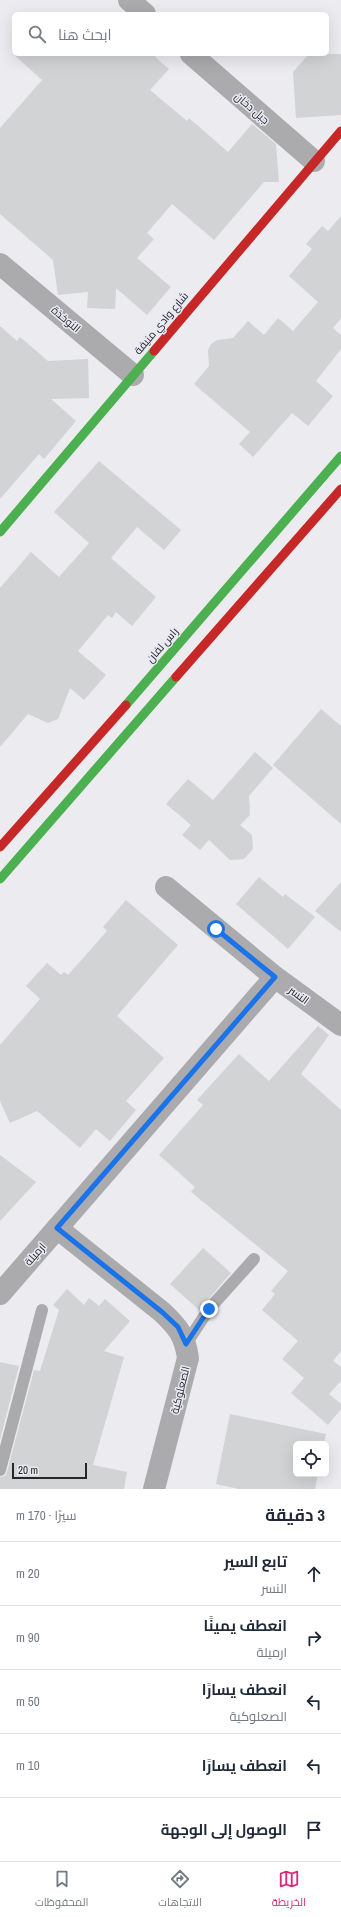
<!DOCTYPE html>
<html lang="ar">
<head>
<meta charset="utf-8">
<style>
  :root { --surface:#fff; --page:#f6f6f7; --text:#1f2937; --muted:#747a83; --line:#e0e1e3; --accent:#db2777 }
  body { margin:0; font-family:"Archivo Narrow",Cairo,sans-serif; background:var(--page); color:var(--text); direction:rtl }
  .controls { position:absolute; right:12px; bottom:12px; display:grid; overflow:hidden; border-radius:6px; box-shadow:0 4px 16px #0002 }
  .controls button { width:36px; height:36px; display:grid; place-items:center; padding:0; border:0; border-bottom:1px solid var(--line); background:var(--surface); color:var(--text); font:20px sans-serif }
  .scale { position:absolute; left:12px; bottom:10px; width:75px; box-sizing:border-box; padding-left:4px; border:2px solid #26272a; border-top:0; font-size:11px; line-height:14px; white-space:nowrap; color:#26272a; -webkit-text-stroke:3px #e8e9f3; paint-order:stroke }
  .stop { position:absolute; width:12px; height:12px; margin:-9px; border:3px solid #1a73e8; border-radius:50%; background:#fff }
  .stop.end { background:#1a73e8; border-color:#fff; box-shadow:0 1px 4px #0008 }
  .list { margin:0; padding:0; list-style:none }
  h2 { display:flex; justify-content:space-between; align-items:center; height:52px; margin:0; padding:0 16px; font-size:17px }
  h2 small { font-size:13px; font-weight:400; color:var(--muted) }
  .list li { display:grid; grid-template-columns:26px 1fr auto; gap:12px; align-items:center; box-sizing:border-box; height:64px; padding:0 16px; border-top:1px solid var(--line) }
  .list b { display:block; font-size:15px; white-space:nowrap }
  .list p { margin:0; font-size:13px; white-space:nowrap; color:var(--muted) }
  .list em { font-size:13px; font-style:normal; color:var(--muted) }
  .icon { flex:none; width:22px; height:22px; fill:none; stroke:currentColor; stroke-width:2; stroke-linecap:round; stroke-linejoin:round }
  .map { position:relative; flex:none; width:341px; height:1489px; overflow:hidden; direction:ltr }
  .search { position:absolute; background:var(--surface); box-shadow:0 4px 16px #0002; left:12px; right:12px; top:12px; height:44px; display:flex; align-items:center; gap:10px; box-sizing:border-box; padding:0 14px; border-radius:6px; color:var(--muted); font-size:15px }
  .sheet { height:372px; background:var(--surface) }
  nav { display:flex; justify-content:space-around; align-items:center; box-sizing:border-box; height:56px; border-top:1px solid var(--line); background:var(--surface); font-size:11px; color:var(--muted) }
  nav a { display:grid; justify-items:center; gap:2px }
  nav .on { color:var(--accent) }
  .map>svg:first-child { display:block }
</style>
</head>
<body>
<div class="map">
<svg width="341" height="1489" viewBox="0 0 341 1489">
  <rect width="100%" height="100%" fill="#ebebf0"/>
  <path fill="#d2d3d5" d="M 13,54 L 152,54 L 169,69 L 150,90 L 187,121 L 189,118 L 228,152 L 252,124 L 276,144 L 279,182 L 264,182 L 214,240 L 172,204 L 147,233 L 154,239 L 137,258 L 171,287 L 147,315 L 116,288 L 115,309 L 87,308 L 88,292 L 58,295 L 53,260 L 0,214 L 0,128 L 42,80 Z
    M 309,54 L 341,54 L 341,115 L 296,118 L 293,72 Z
    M 341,216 L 341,318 L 333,328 L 341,335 L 341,349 L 316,381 L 333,396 L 308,426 L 292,413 L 253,457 L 239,444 L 250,432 L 194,384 L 209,366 L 208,350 L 211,344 L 217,340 L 233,338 L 248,321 L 264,335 L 278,318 L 293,331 L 318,302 L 289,276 L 312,249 L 306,244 L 322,226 L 328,231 Z
    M 0,326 L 17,341 L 20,337 L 48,361 L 88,359 L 89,398 L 51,399 L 76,421 L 44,459 L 39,454 L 0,499 Z
    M 99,461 L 181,530 L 164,550 L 137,527 L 111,558 L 156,597 L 132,626 L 116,612 L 112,618 L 108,615 L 78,651 L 106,675 L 84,700 L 70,688 L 58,719 L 48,723 L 28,714 L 0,747 L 0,588 L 31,552 L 59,577 L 89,543 L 54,512 Z
    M 321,709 L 341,726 L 341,824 L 273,765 Z
    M 255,752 L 273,768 L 249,796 L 250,815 L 240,825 L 252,835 L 253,849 L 244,859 L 230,860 L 209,840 L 200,850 L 182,835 L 191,825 L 166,804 L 188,779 L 213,800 Z
    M 259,877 L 283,897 L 285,894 L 315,917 L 288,949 L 236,904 Z
    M 341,882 L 341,932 L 315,911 Z
    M 126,900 L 178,945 L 117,1016 L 164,1058 L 126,1101 L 136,1110 L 110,1141 L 96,1129 L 80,1148 L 37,1111 L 10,1123 L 0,1101 L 0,1045 L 40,999 L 26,986 L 47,963 L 61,975 L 64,972 L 68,975 L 107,931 L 103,927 Z
    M 318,1026 L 329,1035 L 301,1074 L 341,1110 L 341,1351 L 333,1361 L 341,1367 L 341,1381 L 329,1394 L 341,1404 L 341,1409 L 328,1425 L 291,1393 L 304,1378 L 282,1359 L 298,1341 L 262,1310 L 275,1294 L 271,1291 L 288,1271 L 191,1192 L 195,1187 L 159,1155 L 203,1105 L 197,1100 L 239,1054 L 269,1081 Z
    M 0,1155 L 36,1182 L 0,1221 Z
    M 203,1248 L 231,1273 L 199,1310 L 170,1284 Z
    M 67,1289 L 84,1305 L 89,1298 L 99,1306 L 105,1299 L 130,1321 L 104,1351 L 124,1357 L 93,1465 L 127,1472 L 124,1489 L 0,1489 L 0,1477 L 5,1476 L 7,1472 L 34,1370 L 40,1371 L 59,1310 L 53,1305 Z
    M 0,1362 L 19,1366 L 0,1440 Z
    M 230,1414 L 326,1434 L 324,1444 L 296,1444 L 296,1474 L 318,1474 L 315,1489 L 239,1489 L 216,1484 Z"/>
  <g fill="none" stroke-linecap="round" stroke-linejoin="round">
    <path stroke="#ababae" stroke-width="12" d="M 186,1344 L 209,1309 L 254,1259
      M 0,1470 L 42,1310"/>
    <path stroke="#ababae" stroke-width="22" d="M 129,0 L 145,14
      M 191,54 L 314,161
      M 0,264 L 133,375
      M 166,887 L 275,977 L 341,1025
      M 57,1228 L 162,1312 C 178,1327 185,1336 188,1358 L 154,1489
      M 0,1294 L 275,977"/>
    <path stroke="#4caf50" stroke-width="9" d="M 0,532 L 154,351
      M 126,705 L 341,456
      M 0,879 L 176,677"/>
    <path stroke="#c62828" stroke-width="9" d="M 154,351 L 341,131
      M 176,677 L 341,489
      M 0,847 L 126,705"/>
  </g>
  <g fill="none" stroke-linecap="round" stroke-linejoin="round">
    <path stroke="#1a73e8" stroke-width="5" d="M 209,1309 L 186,1344 L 178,1327 L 162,1312 L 57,1228 L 275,977 L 216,929"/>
  </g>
  <g text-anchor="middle" stroke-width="3" stroke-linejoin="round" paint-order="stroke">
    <g font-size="11" fill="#26272a" stroke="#e8e9f3">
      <text transform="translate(252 108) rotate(41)" y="4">جبل دخان</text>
      <text transform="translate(66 319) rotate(40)" y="4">النوخذة</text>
      <text transform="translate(161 323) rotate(-50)" y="4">شارع وادي منيفة</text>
      <text transform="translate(162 645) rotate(-49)" y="4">راس لفان</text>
      <text transform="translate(299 995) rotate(36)" y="4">النسر</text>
      <text transform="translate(35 1254) rotate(-49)" y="4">ارميلة</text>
      <text transform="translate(180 1390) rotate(-76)" y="4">الصعلوكية</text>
    </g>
  </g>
</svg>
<div class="controls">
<button><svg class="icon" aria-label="locate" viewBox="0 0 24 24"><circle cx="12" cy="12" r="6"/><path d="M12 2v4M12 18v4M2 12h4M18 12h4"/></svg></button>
</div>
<div class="scale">20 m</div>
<div class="stop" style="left:216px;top:929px"></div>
<div class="stop end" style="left:209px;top:1309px"></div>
<div class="search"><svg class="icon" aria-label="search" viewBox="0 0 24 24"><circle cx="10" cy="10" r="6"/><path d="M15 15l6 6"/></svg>ابحث هنا</div>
</div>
<section class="sheet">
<h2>3 دقيقة<small>سيرًا · 170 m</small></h2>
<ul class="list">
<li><svg class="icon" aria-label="ahead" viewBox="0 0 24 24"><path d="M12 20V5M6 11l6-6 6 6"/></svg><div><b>تابع السير</b><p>النسر</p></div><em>20 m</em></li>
<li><svg class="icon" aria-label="right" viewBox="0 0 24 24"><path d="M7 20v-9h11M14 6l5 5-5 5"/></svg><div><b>انعطف يمينًا</b><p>ارميلة</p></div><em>90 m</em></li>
<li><svg class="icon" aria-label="left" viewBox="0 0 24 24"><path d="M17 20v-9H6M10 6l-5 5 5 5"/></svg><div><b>انعطف يسارًا</b><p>الصعلوكية</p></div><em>50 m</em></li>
<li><svg class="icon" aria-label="left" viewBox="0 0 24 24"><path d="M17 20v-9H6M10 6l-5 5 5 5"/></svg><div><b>انعطف يسارًا</b></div><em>10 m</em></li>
<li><svg class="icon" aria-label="arrive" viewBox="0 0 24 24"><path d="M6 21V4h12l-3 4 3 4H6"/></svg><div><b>الوصول إلى الوجهة</b></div></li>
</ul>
</section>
<nav>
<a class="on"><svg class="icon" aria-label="map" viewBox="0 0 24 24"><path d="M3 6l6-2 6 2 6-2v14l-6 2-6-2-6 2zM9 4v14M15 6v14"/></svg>الخريطة</a>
<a><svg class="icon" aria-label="directions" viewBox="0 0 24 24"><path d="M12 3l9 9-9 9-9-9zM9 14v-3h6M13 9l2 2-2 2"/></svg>الاتجاهات</a>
<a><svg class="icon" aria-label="saved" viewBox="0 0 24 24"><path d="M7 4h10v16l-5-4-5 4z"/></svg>المحفوظات</a>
</nav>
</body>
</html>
